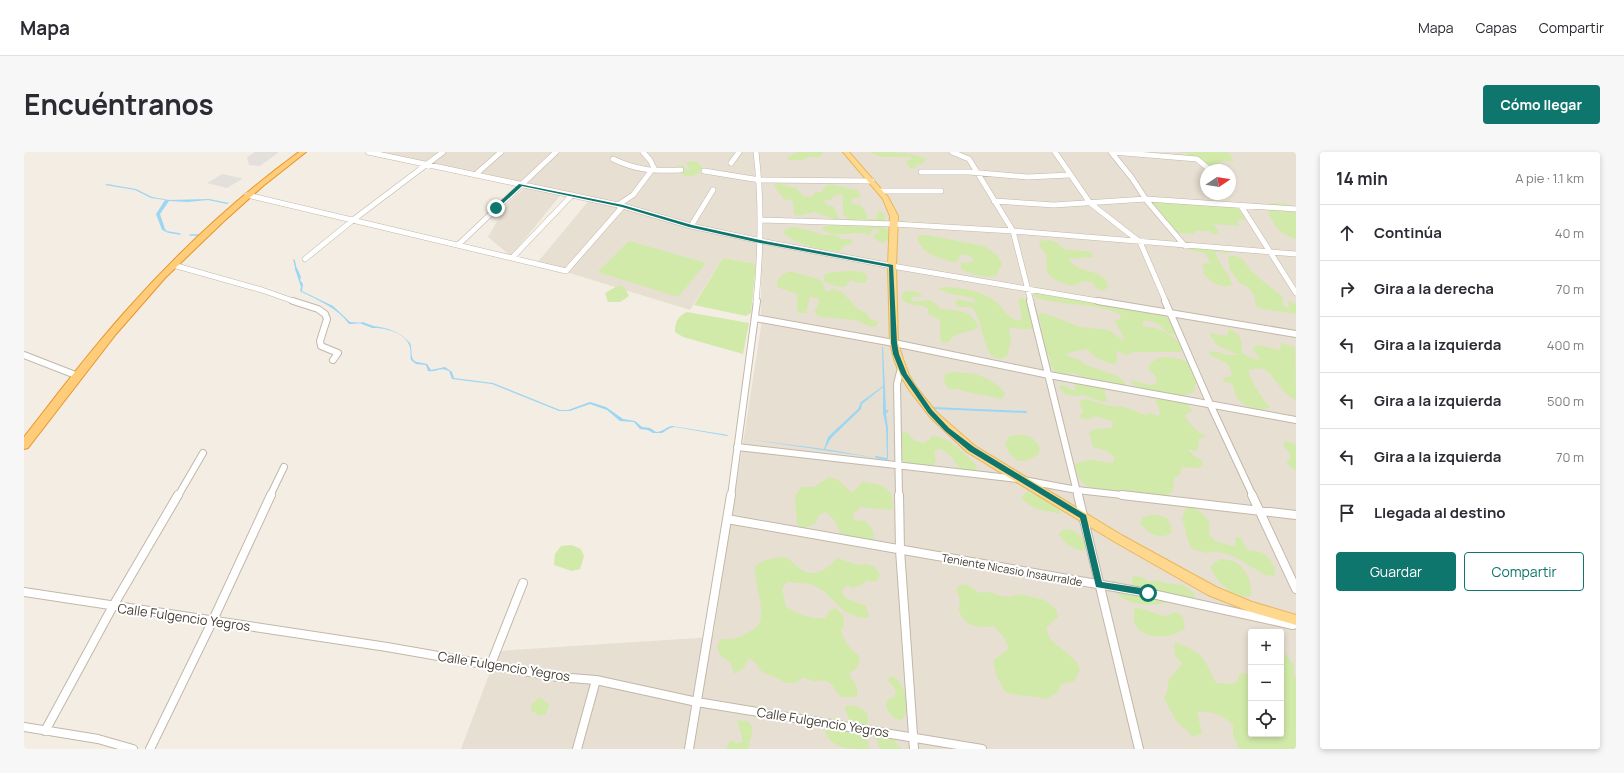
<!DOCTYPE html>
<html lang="es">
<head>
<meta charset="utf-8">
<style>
  :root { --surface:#fff; --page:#f7f7f7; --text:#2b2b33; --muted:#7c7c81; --line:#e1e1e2; --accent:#0f766e }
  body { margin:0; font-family:Manrope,sans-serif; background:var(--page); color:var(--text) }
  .controls { position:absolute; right:12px; bottom:12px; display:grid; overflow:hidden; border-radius:4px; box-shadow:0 2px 6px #0003 }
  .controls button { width:36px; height:36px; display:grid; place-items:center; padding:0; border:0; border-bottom:1px solid var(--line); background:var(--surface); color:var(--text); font:20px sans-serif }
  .compass { position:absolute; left:1176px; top:12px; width:36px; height:36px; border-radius:50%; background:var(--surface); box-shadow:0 2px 6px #0003; rotate:78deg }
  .stop { position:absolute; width:12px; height:12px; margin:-9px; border:3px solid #0f766e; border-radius:50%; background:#fff }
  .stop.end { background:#0f766e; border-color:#fff; box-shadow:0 1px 4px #0008 }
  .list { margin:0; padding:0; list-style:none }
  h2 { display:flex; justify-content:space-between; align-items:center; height:52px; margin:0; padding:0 16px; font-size:17px }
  h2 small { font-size:13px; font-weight:400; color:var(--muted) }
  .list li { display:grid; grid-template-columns:26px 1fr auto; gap:12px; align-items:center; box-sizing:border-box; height:56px; padding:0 16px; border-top:1px solid var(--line) }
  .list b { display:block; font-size:15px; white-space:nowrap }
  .list em { font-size:13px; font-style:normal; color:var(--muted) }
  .actions { display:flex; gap:8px; padding:12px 16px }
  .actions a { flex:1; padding:9px 0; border:1px solid var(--accent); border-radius:4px; text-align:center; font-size:14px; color:var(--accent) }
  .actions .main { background:var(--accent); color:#fff }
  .icon { flex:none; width:22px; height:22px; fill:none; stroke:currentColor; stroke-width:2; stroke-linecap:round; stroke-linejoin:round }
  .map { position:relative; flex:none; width:1272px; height:597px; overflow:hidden; border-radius:4px }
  header { display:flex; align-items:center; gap:24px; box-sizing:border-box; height:56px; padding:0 20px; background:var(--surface); border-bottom:1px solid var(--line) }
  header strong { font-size:19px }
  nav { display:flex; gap:22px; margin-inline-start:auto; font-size:14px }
  .intro { display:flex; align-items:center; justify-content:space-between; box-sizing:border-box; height:96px; padding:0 24px }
  h1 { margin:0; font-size:28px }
  .button { padding:10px 18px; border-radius:4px; background:var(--accent); color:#fff; font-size:14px; font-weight:700 }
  main { display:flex; gap:24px; padding:0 24px }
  aside { flex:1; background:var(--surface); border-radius:4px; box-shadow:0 2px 6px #0003 }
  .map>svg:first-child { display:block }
</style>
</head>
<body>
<header>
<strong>Mapa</strong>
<nav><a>Mapa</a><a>Capas</a><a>Compartir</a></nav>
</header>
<div class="intro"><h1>Encuéntranos</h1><a class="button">Cómo llegar</a></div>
<main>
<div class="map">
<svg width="1272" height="597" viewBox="0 0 1272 597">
  <rect width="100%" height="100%" fill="#f3ede3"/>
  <path fill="#e7dfd1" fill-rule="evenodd" d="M 356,0 L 1272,0 L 1272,597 L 437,597 L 474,499 L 689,485 L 737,175 L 737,113 L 699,106 L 666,158 L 513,111 L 567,46 L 539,40 L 487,104 L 464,85 L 483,52 L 505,32 ZM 1182,18 L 1206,18 L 1206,42 L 1182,42 ZM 1227,480 L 1257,480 L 1257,582 L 1227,582 Z"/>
  <path fill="#d1eaa9" d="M 774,0 L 800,0 L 797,1 L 799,2 L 795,5 C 784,6 789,2 779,8 L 764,8 L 764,5 Z
    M 845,0 C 862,0 889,0 902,7 L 898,12 L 891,13 L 893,15 L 887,17 L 881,9 L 888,8 L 886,5 L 857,5 Z
    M 1152,0 L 1204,0 L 1210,9 L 1198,9 L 1194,11 L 1205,18 L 1186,18 L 1183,13 L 1164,5 L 1163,1 Z
    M 663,10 C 671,9 676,9 678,18 C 674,23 667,25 661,24 L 653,18 L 654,14 L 658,13 L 665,19 L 666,18 L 663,12 Z
    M 754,31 L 773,37 L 779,44 L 788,45 L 791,40 L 798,40 L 800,36 L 805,32 L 833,38 L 837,43 L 833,46 L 827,48 L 829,52 L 836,53 L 842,60 L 843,67 L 853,67 L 853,60 L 857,59 L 861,64 L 860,69 L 855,71 L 826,69 L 819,62 L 819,44 L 816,42 L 810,44 L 807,48 L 800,48 L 802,53 L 810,55 L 815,67 L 809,67 L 791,60 L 774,64 L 770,62 L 769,50 L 766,47 L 760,48 L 750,33 Z
    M 1127,50 L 1213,55 L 1222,68 L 1213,68 L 1215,74 L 1190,72 L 1195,81 L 1189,83 L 1186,79 L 1171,79 L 1169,82 L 1153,81 Z
    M 1248,51 L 1261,51 L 1272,59 L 1272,87 C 1254,82 1248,71 1242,54 Z
    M 805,73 L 860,75 L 868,82 L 864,88 L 859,91 L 852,88 L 849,83 L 856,80 L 853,77 L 849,77 L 846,83 C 843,82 839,81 836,81 C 825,81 806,85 798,77 L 800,74 Z
    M 769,75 L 784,78 L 799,83 L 811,83 L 818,87 L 826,87 L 829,89 L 826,92 L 821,93 L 815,100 C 796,98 774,93 759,81 L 762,77 Z
    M 902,83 L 960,94 L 974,104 L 978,112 L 972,124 C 959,126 949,123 937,117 L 937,110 L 946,111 L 950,108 L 946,104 L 937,102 L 932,111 C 916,106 896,103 893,84 Z
    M 1025,88 L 1033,91 L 1040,97 L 1067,100 L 1069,105 L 1044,107 C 1046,109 1049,112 1051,114 C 1062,121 1083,119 1084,135 L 1079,139 L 1072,136 L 1068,130 L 1060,129 L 1048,134 C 1030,128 1019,126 1023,104 L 1015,93 L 1016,89 Z
    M 605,89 L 682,111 L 654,145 L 574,120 Z
    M 1162,95 L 1201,97 L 1205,100 L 1203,102 L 1194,99 L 1191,101 L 1199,116 L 1204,122 L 1208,133 C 1195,137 1187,130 1179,121 L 1180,116 L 1177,112 L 1186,111 L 1186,110 C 1184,107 1183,103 1181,102 C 1176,98 1170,102 1162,95 Z
    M 1204,104 L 1212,104 L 1220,108 C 1223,119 1250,137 1259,145 L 1259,154 L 1265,156 L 1264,149 L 1272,152 L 1272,162 L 1239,157 L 1232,154 L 1230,143 L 1224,135 L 1216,131 L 1206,118 Z
    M 699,106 L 732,112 L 727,161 L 722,164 L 670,153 Z
    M 765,119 L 794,127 L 799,131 L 802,140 L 809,137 L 818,140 L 834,157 L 843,161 L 846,167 L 855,170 L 852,174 L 847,175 L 832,168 L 796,165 L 790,160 L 795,152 L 795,147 L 786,144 L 782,161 L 774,161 C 772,154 774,149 773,142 L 753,135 C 753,126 757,123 765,119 Z
    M 831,119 L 838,120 L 844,125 L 841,131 L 835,131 L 827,128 L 821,135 C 813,134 807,134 800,129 L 800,123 L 808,120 Z
    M 595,133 L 601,136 L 605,144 L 596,150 L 584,150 L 581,141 Z
    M 922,135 C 939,136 960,139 973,151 C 982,159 982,164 994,169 L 998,167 L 994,147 L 999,146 L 1004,151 C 1004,160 1008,167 1009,176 C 998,179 995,175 985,176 L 987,188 L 983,204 L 977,207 L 968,205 C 957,189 959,170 948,155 L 934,155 L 931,151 L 934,147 L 950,151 L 952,148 C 938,141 926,145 914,136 Z
    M 885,139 L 892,140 L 898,143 L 896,145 L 887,145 L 888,149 C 903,152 904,142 915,156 C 932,160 947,155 954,175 C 945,182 930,179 925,190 L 918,191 L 916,186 L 916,168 L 904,162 L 904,157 L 900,154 L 888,153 L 879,149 L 878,144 L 880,140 Z
    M 1011,140 L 1134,160 L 1147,168 L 1152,183 C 1138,183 1139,167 1119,169 L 1119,173 C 1123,176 1127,175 1131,176 C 1141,179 1156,187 1158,198 L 1156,200 L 1109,200 L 1103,203 L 1092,199 L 1093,210 L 1090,212 C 1081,211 1069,205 1064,197 L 1043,201 L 1044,204 L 1056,208 L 1060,212 L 1093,224 L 1101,230 L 1102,235 L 1065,228 L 1050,221 L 1037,223 L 1031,220 L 1027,213 L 1026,206 L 1017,191 L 1016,179 L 1018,176 L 1014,163 L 1017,161 L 1022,162 L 1056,175 L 1085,178 L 1098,188 L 1100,186 L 1091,169 L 1096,167 L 1097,163 C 1077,150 1017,153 1009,143 Z
    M 663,160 L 725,171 L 719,202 L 659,185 L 651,180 C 651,170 654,164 663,160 Z
    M 1205,177 C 1218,182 1218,189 1218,201 L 1228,206 L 1234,208 L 1235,205 L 1229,197 L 1233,193 L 1256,198 L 1257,191 L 1271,195 L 1272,248 C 1266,245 1261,241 1257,236 C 1247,224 1243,210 1224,219 C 1229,233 1237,244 1246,256 C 1234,259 1218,256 1212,243 C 1210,240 1210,235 1208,231 L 1200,230 L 1199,226 L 1208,223 L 1205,213 L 1184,201 L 1188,199 L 1204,203 L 1213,203 C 1206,197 1194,196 1190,190 L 1190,187 L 1186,184 L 1186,181 L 1203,184 Z
    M 1140,205 C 1160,207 1170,207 1173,230 L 1171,233 L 1171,239 C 1156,249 1122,240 1108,232 L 1107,228 L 1127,233 L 1133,231 L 1131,223 L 1124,217 C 1126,209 1132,207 1140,205 Z
    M 928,220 C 951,221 965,223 981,241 L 978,247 L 943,240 L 933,237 L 925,237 L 919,229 L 922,222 Z
    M 1049,230 L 1080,236 L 1083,249 L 1079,250 L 1058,243 L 1054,244 L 1042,243 L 1035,235 L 1037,233 L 1042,234 L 1049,239 L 1052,237 Z
    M 1062,247 L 1081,253 L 1100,255 L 1121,263 L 1127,261 L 1133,264 L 1136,262 L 1135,256 L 1131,248 L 1135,247 L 1163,252 L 1169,260 L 1163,261 L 1161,264 C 1166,274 1173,279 1182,285 L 1174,287 L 1175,295 L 1172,299 L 1164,297 L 1169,303 L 1178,309 L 1179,314 L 1171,316 L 1157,315 L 1157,322 L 1151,325 L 1148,340 L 1137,346 L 1072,338 C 1057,332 1054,328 1051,313 C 1062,305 1075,309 1088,311 L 1091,306 L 1083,299 L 1069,295 L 1065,280 L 1071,277 L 1088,276 L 1089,269 L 1071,264 L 1066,267 L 1059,267 L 1055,264 L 1059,260 L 1055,249 Z
    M 882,279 L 891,289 L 900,291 L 905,288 L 908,284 C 926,285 941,302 953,314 L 951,321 L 937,318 L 925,302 L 917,297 L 910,299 L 912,308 L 909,315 L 887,313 L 878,308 L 875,298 L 875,282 Z
    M 991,283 C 1005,283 1009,284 1016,296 L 1014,303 L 1002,309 L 994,309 L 985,301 L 981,292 L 984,285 Z
    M 1262,289 L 1272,293 L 1272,318 L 1266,315 L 1262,309 L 1267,308 L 1265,300 L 1259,294 Z
    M 805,325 L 814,328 L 828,341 L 838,330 C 857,332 872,335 868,358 L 837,355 L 829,362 L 830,368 L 842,369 L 849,379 L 850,388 L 841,392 L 829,385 L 817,382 L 810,368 L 802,360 L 795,363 L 791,372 L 780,376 L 773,373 L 771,344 L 777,335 L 790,335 Z
    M 1003,340 C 1018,344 1028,350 1038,362 C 1020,358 1010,360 997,345 Z
    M 1164,351 L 1180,363 L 1185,370 L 1185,382 L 1191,389 L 1211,395 L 1212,385 L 1216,385 L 1224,399 C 1239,396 1252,410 1251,424 L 1241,423 L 1211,405 L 1193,399 L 1183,401 L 1168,397 C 1161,385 1163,378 1158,366 Z
    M 1127,363 L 1134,363 L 1143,366 L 1147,374 L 1148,381 C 1135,388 1124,382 1116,371 L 1119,365 Z
    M 1039,377 C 1052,377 1057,383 1063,394 L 1059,399 C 1049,396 1040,392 1035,382 Z
    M 548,393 L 557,397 L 560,404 L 556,417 L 548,419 L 530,413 L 531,402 L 537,394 Z
    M 761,405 C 768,409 771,413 777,417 C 790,427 804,417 813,406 L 834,413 L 841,412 L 850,414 L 856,423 L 852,430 L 843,428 L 839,432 L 829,436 L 822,433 L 818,439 L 821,446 L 842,454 L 845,465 L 836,466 L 820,459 L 800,439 L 787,432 L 763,430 L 758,437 L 762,455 C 777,463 784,467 802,466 L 805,459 L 812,456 L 819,463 L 820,473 L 817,479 C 821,491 826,497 836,505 L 833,516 L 825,522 L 833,535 L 833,544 C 807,550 816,534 802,529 C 798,527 793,530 789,529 C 786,528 782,526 780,525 L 771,531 L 763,531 L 737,519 L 731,510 L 725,506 L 719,517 L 710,522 L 707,511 L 696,503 L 693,494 L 697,487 C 708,488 717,486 726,479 C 729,477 732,476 734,473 C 743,462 730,431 731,415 C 739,407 750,406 761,405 Z
    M 1197,407 C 1201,408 1209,408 1213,411 C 1223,419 1230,432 1226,445 C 1207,444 1193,431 1186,414 Z
    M 1109,424 L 1117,425 L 1125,430 L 1132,428 L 1141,431 L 1159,433 L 1170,441 L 1171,447 C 1147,449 1116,460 1096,444 C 1092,441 1089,435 1085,432 L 1090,428 L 1106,438 L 1112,438 L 1108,432 Z
    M 942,432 L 956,441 L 966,440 L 976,444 L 987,445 L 994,442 L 1021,448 L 1032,457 L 1034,465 L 1022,476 L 1026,487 L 1052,509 L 1056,518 L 1050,529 L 1037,532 L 1034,540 L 1023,547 C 1009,543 995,545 981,540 L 973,525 L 969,509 L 985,496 L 979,484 L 970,474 C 956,477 940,474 935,459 C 934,455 936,453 936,449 C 936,445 933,441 932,437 L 935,434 Z
    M 1111,456 C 1123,456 1132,464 1144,464 L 1148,461 L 1153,460 L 1159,465 L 1161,476 C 1150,487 1118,489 1111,472 C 1109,467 1110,460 1111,456 Z
    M 1151,490 C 1180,502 1178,503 1192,531 L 1206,532 L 1213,530 L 1216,521 L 1227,523 L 1227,582 L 1257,582 L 1257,500 L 1260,500 L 1270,513 L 1270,524 L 1272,526 L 1272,597 L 1215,597 L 1209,583 L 1209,573 C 1197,562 1189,559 1173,560 L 1178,581 L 1170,585 L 1152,569 L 1140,546 L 1143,540 L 1145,527 L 1158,512 L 1150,501 Z
    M 866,524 C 877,524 885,549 883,558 C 882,561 880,564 879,567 L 875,568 C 867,565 863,560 862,551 L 865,547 L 870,545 L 872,541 L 870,535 L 864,529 Z
    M 516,545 L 525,553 L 522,562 L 516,564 L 507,558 L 508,552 Z
    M 822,553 C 833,553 837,556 844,563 L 844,572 L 837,576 L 837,581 L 843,587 L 846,597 C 821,597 804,597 799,572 C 807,563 815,566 825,571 L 824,565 L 821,557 Z
    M 713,568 L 725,570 L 729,576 L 724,597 L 702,597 L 706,588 L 712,591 L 718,590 L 718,585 Z
    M 851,582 L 865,583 L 878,597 L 856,597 Z"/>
  <path fill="#e3e0dc" d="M 231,0 L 255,0 L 236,14 L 225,13 L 223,5 Z
    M 198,22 L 217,26 L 218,27 L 203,36 L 183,31 Z"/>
  <path fill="#9bd6f5" d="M 83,32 L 112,37 L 128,45 L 145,48 L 185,47 L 205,51 L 203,52 L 184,48 L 163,50 L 145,49 L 136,62 L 141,77 L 145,81 L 138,78 L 132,62 L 141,48 L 127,46 L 111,38 L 81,33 Z
    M 273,116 L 277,125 L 276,128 L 279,132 L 278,139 L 309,154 L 326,170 L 341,171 L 325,172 C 313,155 293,148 276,139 L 277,135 L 271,117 Z
    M 349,174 C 363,176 376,179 386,191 C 389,197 385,208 393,210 C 396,211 400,211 403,212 L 407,218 L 421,215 L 428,220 L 430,226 L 469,231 L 536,258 L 544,258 L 566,250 L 582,255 L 599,267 L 611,269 L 618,275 L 626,276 L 632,280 C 639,280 642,275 648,274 L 704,283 L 703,284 L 651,275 L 646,276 L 638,281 L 629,281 L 624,278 L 616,277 L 610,270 L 596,269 L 583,258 L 566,252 L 546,259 L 535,259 L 468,232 L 428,227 L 425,219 C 415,214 413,221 404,219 L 402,213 L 392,212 L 387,208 C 386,204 387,199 386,195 C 382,180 359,175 347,176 Z
    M 858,195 L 859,195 L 862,258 L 865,258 L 862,262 L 864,276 L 864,307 L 861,308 L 863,305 L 862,275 L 859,261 L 859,235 L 838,252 L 837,257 L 807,286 L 801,297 L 853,306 L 716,286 L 800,297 L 804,285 L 834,257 L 837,250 L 859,234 Z"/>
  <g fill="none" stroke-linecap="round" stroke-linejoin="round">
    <path stroke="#9bd6f5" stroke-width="1.5" d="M 144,80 L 156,82
      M 166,83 L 178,83
      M 270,108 L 272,117"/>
    <path stroke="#9bd6f5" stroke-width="2" d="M 338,171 L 349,175
      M 909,256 L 1002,260
      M 852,305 L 862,307"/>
    <defs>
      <path id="minor-far2" d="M 344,0 L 599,54 L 667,74 L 737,89 L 868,114 L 1080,150
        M 619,0 L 626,8 L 631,18
        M 732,0 C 738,50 737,99 732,150
        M 928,0 L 945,7 L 989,79 L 1007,150
        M 1031,0 L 1066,51 L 1116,90 L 1142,150
        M 1087,0 L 1108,26 L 1123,49 L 1161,94
        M 1088,0 L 1173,7 L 1186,18
        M 589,7 C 614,19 630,19 657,18
        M 707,11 L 715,0
        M 680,19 L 736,28 L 848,29
        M 897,20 L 945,20 L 1004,25 L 1045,23
        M 451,23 L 477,0
        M 856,39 L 917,39
        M 223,43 L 542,119 L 599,54
        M 970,49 L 1030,53 L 1122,47 L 1272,57
        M 594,53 L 609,43 L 627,19
        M 1217,54 L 1272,141
        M 738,68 L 870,72 L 989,79 L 1272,102
        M 667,74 L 689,38
        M 434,93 L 532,0
        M 488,106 L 548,43
        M 281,107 L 329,68 L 419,0
        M 149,113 L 238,138 L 272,150"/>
      <path id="minor-far1" d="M 269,149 L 294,157 L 301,162 L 303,167 L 296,189 L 297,194 L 314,201 L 309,208
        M 1006,149 L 1054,344
        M 1074,149 L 1272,182
        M 1141,149 L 1186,252 L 1229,344
        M 731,166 L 870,191 L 1025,223 L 1272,268
        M 0,203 L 54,224
        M 713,295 L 994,327 L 1053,338 L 1107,344
        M 154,344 L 179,301
        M 246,344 L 260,315
        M 707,344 L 733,149
        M 875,344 L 873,232 L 877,216"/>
      <path id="minor" d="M 875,343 L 876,398 L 890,597
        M 1054,343 L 1115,597
        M 1098,343 L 1272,363
        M 1228,343 L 1272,437
        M 703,367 L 1124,441 L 1269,473 L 1272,472
        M 0,440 L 363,495 L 534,525 L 572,528 L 673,550 L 958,597
        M 467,512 L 499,431
        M 0,575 L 74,587 L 109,597
        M 21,579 L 89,454 L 154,343
        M 126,597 L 189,468 L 247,343
        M 553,597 L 572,528
        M 665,597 L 707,343"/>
      <path id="primary" d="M 819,0 L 825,0 L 864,45 L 874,64 L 872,114 L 874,191 L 879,207 L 885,223 L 892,235 L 913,261 L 951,294 L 1099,384 L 1192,435 L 1228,450 L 1272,463 L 1272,473 L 1227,460 L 1184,443 L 1091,390 L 943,300 L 906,265 L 886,239 L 876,223 L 870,207 L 866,191 L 864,114 L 866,64 L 859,47 Z"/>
      <path id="trunk" d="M 275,0 L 282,0 L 239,34 L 199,70 L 141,126 L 92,182 L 4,296 L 0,297 L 0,285 C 33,243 65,200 101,160 C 153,101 211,47 275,0 Z"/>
    </defs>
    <use href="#minor-far2" stroke="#c2b7a9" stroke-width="6"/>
    <use href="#minor-far1" stroke="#c2b7a9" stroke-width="8"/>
    <use href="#minor" stroke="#c2b7a9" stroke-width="10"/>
    <use href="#primary" stroke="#ebb659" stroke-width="2"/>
    <use href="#trunk" stroke="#e79529" stroke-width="2"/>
    <use href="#minor-far2" stroke="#fff" stroke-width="5"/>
    <use href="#minor-far1" stroke="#fff" stroke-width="6"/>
    <use href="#minor" stroke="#fff" stroke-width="8"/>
    <use href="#primary" fill="#ffd890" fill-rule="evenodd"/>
    <use href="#trunk" fill="#ffcc79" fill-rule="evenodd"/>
  </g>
  <path fill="#0f766e" d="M 495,32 L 599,53 L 668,73 L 736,88 L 869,113 L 873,191 L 875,202 L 883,222 L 908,258 L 925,276 L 950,295 L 1062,363 L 1078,430 L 1124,437 L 1127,441 L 1126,443 L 1124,444 L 1072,435 L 1056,366 L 945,299 L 921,279 L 904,261 L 877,222 L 869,202 L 867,191 L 865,115 L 736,91 L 665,75 L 598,55 L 498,34 L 473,57 L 470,57 L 470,55 Z"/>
  <g text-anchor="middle" stroke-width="4" stroke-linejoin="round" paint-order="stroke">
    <g font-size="11" fill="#453d33" stroke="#fff">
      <text transform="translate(988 418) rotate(10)" y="4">Teniente Nicasio Insaurralde</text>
    </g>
    <g font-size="13" fill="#453d33" stroke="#fff">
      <text transform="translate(160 465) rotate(8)" y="5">Calle Fulgencio Yegros</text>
      <text transform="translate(480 514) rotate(9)" y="5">Calle Fulgencio Yegros</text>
      <text transform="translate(799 570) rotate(9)" y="5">Calle Fulgencio Yegros</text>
    </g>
  </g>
</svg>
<div class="controls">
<button>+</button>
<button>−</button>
<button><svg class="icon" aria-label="locate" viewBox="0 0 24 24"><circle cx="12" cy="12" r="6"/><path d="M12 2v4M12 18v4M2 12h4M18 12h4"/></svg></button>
</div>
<svg class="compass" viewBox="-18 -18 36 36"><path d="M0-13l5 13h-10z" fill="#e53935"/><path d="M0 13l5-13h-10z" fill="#7c7c81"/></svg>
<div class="stop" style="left:1124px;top:441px"></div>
<div class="stop end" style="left:472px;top:56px"></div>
</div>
<aside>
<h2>14 min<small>A pie · 1.1 km</small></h2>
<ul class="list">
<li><svg class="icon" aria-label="ahead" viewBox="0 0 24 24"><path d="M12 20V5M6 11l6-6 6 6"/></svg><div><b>Continúa</b></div><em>40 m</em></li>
<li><svg class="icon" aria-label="right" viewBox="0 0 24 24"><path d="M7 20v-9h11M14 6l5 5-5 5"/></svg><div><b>Gira a la derecha</b></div><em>70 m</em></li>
<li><svg class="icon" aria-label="left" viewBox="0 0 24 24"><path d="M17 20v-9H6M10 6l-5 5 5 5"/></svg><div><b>Gira a la izquierda</b></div><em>400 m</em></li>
<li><svg class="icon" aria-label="left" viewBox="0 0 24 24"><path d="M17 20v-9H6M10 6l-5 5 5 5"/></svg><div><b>Gira a la izquierda</b></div><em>500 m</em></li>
<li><svg class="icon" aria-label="left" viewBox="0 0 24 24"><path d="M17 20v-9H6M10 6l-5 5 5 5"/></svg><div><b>Gira a la izquierda</b></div><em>70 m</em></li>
<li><svg class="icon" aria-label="arrive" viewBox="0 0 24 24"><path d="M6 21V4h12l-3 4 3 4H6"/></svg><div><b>Llegada al destino</b></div></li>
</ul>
<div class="actions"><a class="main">Guardar</a><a>Compartir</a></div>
</aside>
</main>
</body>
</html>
